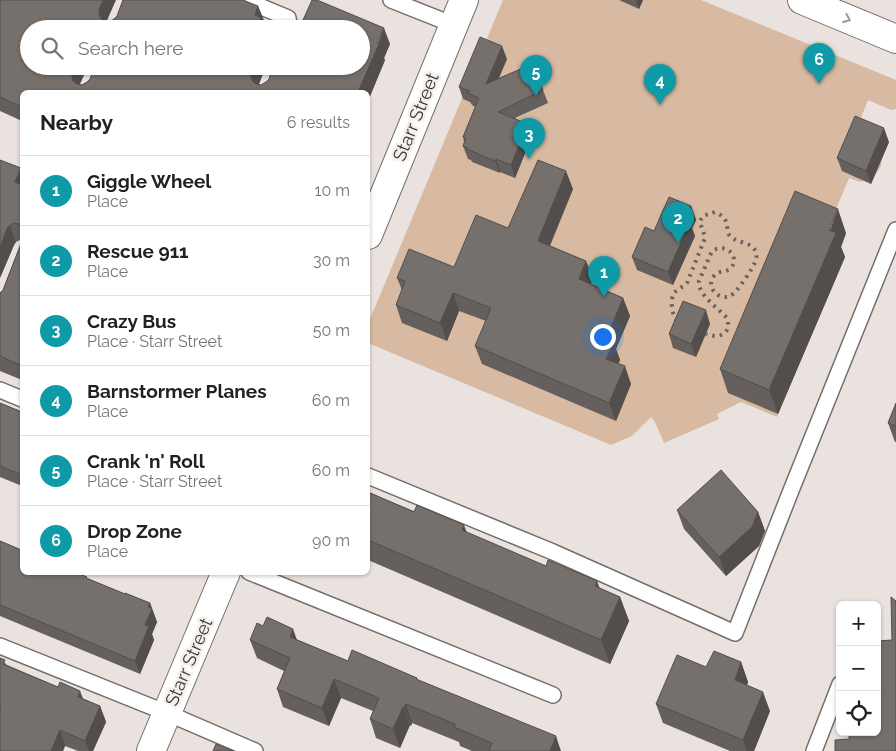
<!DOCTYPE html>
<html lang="en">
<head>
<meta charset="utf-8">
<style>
  :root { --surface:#fff; --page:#f2f2f2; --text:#202124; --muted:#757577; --line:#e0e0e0; --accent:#2777a9 }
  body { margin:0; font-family:Raleway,sans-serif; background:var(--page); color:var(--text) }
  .controls { position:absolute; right:15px; bottom:15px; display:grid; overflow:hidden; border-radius:8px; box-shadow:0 1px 4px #0004 }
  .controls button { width:45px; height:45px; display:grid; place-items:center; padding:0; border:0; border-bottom:1px solid var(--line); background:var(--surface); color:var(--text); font:25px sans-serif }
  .you { position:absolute; left:602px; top:336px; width:18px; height:18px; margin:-12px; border:4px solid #fff; border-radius:50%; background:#1a73e8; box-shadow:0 0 0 8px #1a73e833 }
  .badge { display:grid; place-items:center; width:32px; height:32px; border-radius:50%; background:var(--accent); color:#fff; font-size:16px; font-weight:700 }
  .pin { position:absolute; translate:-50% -41px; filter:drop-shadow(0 1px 2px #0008) }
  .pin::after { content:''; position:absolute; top:26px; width:18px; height:15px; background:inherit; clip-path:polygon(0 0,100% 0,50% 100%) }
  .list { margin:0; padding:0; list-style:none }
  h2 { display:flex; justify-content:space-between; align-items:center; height:65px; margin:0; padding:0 20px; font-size:21px }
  h2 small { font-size:16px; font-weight:400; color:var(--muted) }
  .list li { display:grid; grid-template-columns:32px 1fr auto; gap:15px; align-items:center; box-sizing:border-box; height:70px; padding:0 20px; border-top:1px solid var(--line) }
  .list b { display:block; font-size:19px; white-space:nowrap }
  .list p { margin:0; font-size:16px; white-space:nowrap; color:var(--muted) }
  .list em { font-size:16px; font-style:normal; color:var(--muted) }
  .icon { flex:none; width:28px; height:28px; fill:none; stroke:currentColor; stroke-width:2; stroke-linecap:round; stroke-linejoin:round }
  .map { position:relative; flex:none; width:896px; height:751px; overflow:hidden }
  .search { position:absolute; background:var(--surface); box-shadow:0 1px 4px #0004; left:20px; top:20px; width:350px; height:55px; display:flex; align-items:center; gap:12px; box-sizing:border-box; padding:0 18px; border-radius:28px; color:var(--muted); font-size:19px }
  .panel { position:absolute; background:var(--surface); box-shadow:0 1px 4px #0004; left:20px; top:90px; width:350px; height:485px; border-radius:8px }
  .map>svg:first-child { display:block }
</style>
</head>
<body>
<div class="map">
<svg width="896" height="751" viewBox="0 0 896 751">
  <rect width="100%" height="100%" fill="#e9e2de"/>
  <path fill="#d8baa2" d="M 503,0 L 701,0 L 896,80 L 896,109 L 891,110 L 868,100 L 856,130 L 883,151 L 881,166 L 873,178 L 860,182 L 849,178 L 830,224 L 833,259 L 840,263 L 777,417 L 741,402 L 717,414 L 719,419 L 664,443 L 655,422 L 651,417 L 632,436 L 611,445 L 368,343 L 368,324 Z"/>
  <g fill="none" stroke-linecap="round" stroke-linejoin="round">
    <defs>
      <path id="lane" d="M 245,0 L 288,18 L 290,29
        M 391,0 L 454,25
        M 0,390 L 22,399
        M 368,476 L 553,552 L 735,633 L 792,488 L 896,230
        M 249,572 L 553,695
        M 0,646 L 167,713 L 255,751
        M 814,751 L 840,684"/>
      <path id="street" d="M 368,235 L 464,0
        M 151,751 L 226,572"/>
      <path id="primary" d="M 802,0 L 896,39"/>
    </defs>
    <use href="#lane" stroke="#746f6a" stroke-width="18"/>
    <use href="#street" stroke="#746f6a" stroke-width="30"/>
    <use href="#primary" stroke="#746f6a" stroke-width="30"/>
    <use href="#lane" stroke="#fff" stroke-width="15"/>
    <use href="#street" stroke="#fff" stroke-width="28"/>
    <use href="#primary" stroke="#fff" stroke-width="28"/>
    <path stroke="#676361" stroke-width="4" stroke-dasharray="2.5 5" stroke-linecap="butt" d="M 683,325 C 681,323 678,322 676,320 C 672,314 670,299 674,293 C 678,289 683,287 687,283 L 705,238 C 704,232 701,228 700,221 L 703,216 L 715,212 C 721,215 726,218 727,225 C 727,226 728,232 728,233 C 733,244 751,240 756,252 C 756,254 757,257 756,259 C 755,266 736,294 730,296 C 719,301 705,287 714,276 C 718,270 726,273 731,268 C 740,257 727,242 712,251 L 699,281 C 697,294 718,308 727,318 C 732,334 719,339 706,334"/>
  </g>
  <path fill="#65605d" d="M 0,0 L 109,22 L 258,6 L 265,23 L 264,26 L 29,29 L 29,66 L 88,66 L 80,84 L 82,85 L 87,82 L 90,79 L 95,66 L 266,66 L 259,84 L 261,85 L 390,44 L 384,58 L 385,60 L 368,101 L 22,92 L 22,121 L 0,111 Z
    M 619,0 L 643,0 L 639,9 Z
    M 507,59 L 498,79 L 543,90 L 548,103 L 515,118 L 532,136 L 515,178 L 500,172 L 500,173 L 472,162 L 471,160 L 468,159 L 463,146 L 464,142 L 463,137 L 475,107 L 472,105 L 470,102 L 463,99 L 459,87 Z
    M 889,142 L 871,184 L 842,171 L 837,158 Z
    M 21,168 L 22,173 L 22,240 L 20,240 L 16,242 L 14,245 L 0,278 Z
    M 573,189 L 550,246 L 586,261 L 593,279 L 591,284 L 623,298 L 630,316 L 616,349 L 620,360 L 618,364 L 631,384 L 616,421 L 482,364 L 475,346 L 486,321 L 459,311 L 447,341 L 402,323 L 396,305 L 402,290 L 397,278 L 454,267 L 508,228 Z
    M 691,206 L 696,220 L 692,228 L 695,236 L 673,285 L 637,270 L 632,257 L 654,231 Z
    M 846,233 L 841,247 L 845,257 L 778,414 L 728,393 L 720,369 Z
    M 22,241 L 22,380 L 0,371 L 0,293 L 3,290 Z
    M 710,324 L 696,357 L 673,348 L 669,334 Z
    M 0,403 L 22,412 L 22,486 L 0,477 Z
    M 896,403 L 896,442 L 895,442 L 888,423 Z
    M 368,492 L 620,597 L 629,621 L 610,664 L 368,560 Z
    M 677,510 L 758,512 L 765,531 L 759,546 L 726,576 L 684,529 Z
    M 0,541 L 19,549 L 20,551 L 87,577 L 87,578 L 125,594 L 150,603 L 157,622 L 152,634 L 154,640 L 140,674 L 0,616 Z
    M 250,640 L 297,640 L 348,661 L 417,678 L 418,680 L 561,751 L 472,751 L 460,746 L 459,742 L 412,723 L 411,726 L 410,725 L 400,748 L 376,738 L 370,719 L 373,711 L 341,698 L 329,726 L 283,707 L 277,689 L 284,671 L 257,658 Z
    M 0,658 L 7,665 L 100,706 L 106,722 L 93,751 L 78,751 L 65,746 L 63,751 L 0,751 Z
    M 741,662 L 748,682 L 747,685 L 770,711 L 754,751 L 730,751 L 663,723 L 656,704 L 706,667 Z"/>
  <path fill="#534e4c" d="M 103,0 L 116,0 L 105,25 L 105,29 L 99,14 L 99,9 Z
    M 636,0 L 643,0 L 639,9 Z
    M 258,6 L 265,23 L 264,26 L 265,29 L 256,29 L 255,15 Z
    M 384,28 L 390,44 L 384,58 L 385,60 L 368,101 L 368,92 L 358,92 Z
    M 502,46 L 507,59 L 491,97 L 486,84 Z
    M 75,66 L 88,66 L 78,88 L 78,92 L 72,77 L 72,72 Z
    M 253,66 L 266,66 L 257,89 L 251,77 L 251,72 Z
    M 528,124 L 532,136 L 515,178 L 511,165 Z
    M 884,128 L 889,142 L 871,184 L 866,171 Z
    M 496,159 L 500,172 L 500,173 L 495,161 Z
    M 21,168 L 22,173 L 22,195 L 15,182 Z
    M 566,171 L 573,189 L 544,259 L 538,241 Z
    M 691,206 L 696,220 L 692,228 L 695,236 L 673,285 L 668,272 L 685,220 Z
    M 838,209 L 846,233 L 841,247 L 845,257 L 778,414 L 769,390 Z
    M 10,225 L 16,242 L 14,245 L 0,278 L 0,247 L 7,228 Z
    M 586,261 L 593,279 L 585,297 L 579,279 Z
    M 453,293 L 459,311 L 447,341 L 440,323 Z
    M 623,298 L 630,316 L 616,349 L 620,360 L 613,377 L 606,359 L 606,339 Z
    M 706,310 L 710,324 L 696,357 L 691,344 Z
    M 625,366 L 631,384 L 616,421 L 609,403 Z
    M 758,512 L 765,531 L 759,546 L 726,576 L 719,557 Z
    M 464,525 L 473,549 L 462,530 Z
    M 597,581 L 606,605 L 595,586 Z
    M 620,597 L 629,621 L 610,664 L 601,640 Z
    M 150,603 L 157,622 L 152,634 L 154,640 L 140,674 L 135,661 L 148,607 Z
    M 293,629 L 300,648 L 290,637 Z
    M 741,662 L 748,682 L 742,699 L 735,680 Z
    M 334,679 L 341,698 L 329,726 L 322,708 Z
    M 80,691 L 86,706 L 78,697 Z
    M 763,692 L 770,711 L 754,751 L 747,751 L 743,740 Z
    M 406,704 L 412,723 L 411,726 L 404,707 Z
    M 100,706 L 106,722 L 93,751 L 89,751 L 85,741 Z
    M 403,707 L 410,725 L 400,748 L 393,729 Z
    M 60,730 L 65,746 L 63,751 L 51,751 Z
    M 556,736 L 561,751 L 550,751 Z"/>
  <path fill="#76706c" stroke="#534e4c" d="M 0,0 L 103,0 L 99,9 L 99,14 L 100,18 L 104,21 L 109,22 L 114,19 L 117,16 L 123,0 L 243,0 L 258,6 L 255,15 L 261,18 L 256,29 L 29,29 L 29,66 L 75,66 L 72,72 L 72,77 L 73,81 L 77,84 L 82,85 L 87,82 L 90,79 L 95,66 L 253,66 L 251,72 L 251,77 L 253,82 L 256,84 L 261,85 L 266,82 L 269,79 L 273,66 L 361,66 L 361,29 L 299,29 L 312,0 L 317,0 L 384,28 L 377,43 L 379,44 L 358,92 L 22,92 L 22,107 L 0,97 Z
    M 480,37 L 502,46 L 486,84 L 532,64 L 543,90 L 498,112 L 528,124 L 511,165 L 496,159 L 495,161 L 467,149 L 468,148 L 463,146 L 466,138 L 463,137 L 479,98 L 467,93 L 470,91 L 459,87 Z
    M 855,116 L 884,128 L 866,171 L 837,158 Z
    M 0,160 L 21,168 L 15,182 L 22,185 L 22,226 L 20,224 L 14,223 L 10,225 L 7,228 L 0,247 Z
    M 538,160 L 566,171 L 538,241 L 586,261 L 579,279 L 623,298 L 606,339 L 614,342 L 606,359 L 625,366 L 609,403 L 475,346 L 491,308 L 453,293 L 440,323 L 396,305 L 405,281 L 397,278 L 409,249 L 454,267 L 476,215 L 508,228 Z
    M 795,191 L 838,209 L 829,230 L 836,233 L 769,390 L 720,369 Z
    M 669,197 L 691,206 L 685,220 L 690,222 L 668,272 L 632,257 L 645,227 L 654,231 Z
    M 22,241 L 22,366 L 0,356 L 0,293 L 3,290 Z
    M 683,301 L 706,310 L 691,344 L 669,334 Z
    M 0,403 L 22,412 L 22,475 L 0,466 Z
    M 896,403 L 896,426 L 888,423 Z
    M 721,470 L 758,512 L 752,527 L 719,557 L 677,510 Z
    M 368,492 L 414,512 L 417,505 L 464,525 L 462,530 L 546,566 L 548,560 L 597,581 L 595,586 L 620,597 L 601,640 L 368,540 Z
    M 0,541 L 19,549 L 19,550 L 22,552 L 22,572 L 75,572 L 87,577 L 86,578 L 125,594 L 125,593 L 150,603 L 148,607 L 152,609 L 145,625 L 149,626 L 135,661 L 0,605 Z
    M 891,597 L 896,601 L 896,751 L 835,751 L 835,740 L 849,739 L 849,732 L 877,732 L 877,641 L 892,640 Z
    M 267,617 L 293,629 L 290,637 L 348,661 L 352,650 L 417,678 L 416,679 L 556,736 L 550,751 L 489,751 L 492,743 L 454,727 L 455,724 L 406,704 L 404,707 L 403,707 L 393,729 L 370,719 L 379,698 L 334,679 L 322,708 L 277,689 L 290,658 L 250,640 L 257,623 L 263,626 Z
    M 714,651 L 741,662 L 735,680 L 763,692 L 743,740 L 656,704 L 677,655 L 706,667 Z
    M 0,658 L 5,660 L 3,664 L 58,687 L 60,682 L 80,691 L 78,697 L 100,706 L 85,741 L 60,730 L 51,751 L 0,751 L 0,709 L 1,706 L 0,706 Z
    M 216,744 L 234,751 L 213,751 Z"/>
  <defs><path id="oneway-chevron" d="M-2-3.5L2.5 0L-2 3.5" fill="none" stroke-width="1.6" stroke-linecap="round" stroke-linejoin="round" transform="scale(1.25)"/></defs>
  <use stroke="#9c9b9a" href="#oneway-chevron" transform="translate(847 19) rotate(23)"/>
  <g text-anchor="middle" stroke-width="5" stroke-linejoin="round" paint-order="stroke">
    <g font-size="18" fill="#393735" stroke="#f6f0eb">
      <text transform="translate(416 117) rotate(-68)" y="6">Starr Street</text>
      <text transform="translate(189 662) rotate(-67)" y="6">Starr Street</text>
    </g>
  </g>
</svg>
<div class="controls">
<button>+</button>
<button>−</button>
<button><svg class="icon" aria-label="locate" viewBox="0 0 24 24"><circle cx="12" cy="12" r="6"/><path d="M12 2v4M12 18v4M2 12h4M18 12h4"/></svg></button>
</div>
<div class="you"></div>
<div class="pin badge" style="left:604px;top:297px;background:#0f9aa8">1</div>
<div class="pin badge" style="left:678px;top:243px;background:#0f9aa8">2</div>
<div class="pin badge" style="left:529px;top:159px;background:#0f9aa8">3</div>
<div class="pin badge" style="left:660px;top:105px;background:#0f9aa8">4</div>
<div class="pin badge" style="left:536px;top:96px;background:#0f9aa8">5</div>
<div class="pin badge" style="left:819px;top:84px;background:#0f9aa8">6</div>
<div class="search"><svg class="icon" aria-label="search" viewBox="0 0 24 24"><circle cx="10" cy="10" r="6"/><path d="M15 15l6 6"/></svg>Search here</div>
<section class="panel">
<h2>Nearby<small>6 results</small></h2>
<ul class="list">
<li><span class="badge" style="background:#0f9aa8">1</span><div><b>Giggle Wheel</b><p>Place</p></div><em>10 m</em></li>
<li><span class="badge" style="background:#0f9aa8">2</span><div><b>Rescue 911</b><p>Place</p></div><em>30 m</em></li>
<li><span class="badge" style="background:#0f9aa8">3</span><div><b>Crazy Bus</b><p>Place · Starr Street</p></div><em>50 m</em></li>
<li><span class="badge" style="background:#0f9aa8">4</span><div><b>Barnstormer Planes</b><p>Place</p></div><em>60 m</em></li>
<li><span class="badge" style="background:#0f9aa8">5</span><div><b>Crank 'n' Roll</b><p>Place · Starr Street</p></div><em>60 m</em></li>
<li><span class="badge" style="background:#0f9aa8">6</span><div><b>Drop Zone</b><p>Place</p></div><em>90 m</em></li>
</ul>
</section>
</div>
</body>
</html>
